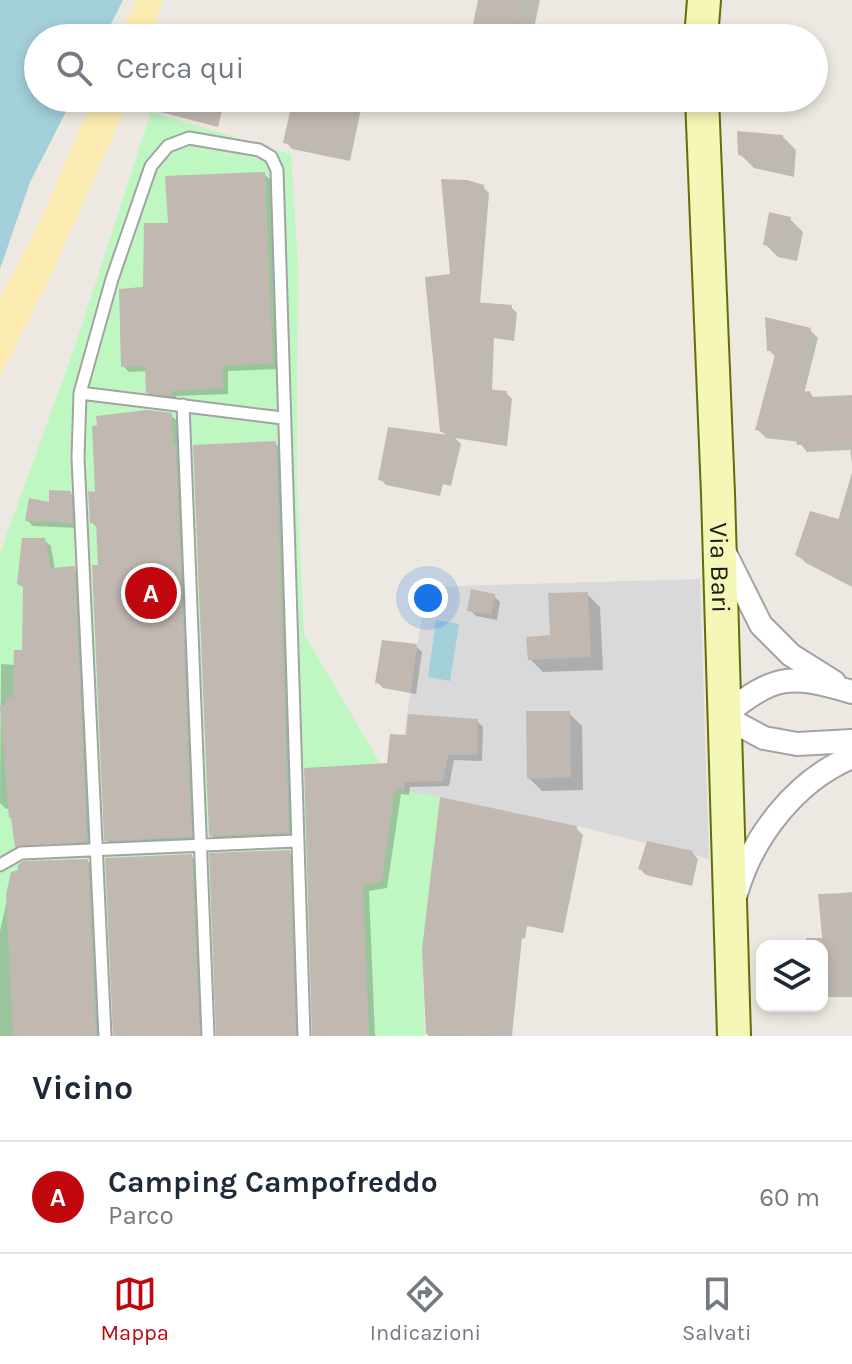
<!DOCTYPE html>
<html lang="it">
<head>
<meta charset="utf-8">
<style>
  :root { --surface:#fff; --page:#f2f2f3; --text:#1f2937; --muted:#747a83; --line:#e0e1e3; --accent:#c0070d }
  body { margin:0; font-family:Karla,sans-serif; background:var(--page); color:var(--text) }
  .controls { position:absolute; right:24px; bottom:24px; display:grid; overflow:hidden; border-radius:16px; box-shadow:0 4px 12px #0003 }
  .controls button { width:72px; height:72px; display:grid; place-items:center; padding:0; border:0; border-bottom:2px solid var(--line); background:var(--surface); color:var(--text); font:40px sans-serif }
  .you { position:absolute; left:428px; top:598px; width:28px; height:28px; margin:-20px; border:6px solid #fff; border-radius:50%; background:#1a73e8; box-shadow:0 0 0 12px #1a73e833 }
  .badge { display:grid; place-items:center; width:52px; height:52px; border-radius:50%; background:var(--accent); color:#fff; font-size:26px; font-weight:700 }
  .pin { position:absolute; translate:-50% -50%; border:4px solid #fff; box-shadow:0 2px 8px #0006 }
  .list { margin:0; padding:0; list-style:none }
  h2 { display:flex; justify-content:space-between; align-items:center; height:104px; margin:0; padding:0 32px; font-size:34px }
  h2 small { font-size:26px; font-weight:400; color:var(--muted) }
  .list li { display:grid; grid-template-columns:52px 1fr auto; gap:24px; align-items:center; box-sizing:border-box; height:112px; padding:0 32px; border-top:2px solid var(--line) }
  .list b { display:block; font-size:30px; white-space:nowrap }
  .list p { margin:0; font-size:26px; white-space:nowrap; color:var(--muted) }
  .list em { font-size:26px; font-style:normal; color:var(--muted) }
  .icon { flex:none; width:44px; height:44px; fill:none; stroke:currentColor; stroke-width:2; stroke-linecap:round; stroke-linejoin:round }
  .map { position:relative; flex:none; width:852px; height:1036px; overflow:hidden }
  .search { position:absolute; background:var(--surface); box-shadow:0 4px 12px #0003; left:24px; right:24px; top:24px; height:88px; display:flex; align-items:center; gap:20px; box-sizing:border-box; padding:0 28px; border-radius:44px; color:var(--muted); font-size:30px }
  .sheet { height:216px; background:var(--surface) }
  nav { display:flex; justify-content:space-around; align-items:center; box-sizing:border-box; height:112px; border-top:2px solid var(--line); background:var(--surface); font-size:22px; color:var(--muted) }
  nav a { display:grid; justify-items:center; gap:4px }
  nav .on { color:var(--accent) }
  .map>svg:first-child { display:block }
</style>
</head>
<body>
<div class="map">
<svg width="852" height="1036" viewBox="0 0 852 1036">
  <rect width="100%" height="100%" fill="#ede9e2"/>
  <path fill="#dad9d9" d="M 700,579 L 709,859 L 577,826 L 396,790 L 426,587 Z"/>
  <path fill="#fcebb1" d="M 136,0 L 163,0 L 150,38 L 119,38 Z
    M 93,98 L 130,98 L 48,282 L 0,378 L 0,298 L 40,221 Z"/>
  <path fill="#bff7c2" d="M 151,112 L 291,154 L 298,267 L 297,479 L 304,634 L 396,790 L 440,797 L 422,949 L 425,1036 L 0,1036 L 0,553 L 74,349 Z"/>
  <path fill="#a3cfda" d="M 0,0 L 123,0 L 104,38 L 38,38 L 38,98 L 73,98 L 30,182 L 0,269 Z
    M 436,620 L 459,624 L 450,681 L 428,677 Z"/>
  <path fill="#0003" d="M 480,0 L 540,0 L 532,38 L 472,38 Z
    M 265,29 L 314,38 L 263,38 Z
    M 239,98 L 356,98 L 362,104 L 350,161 L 292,149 L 286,142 L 293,108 Z
    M 477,98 L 518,98 L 516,107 Z
    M 523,98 L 568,98 L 566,108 Z
    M 782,136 L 796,150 L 794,177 L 754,168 L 740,154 Z
    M 264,174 L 271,180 L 278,369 L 228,371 L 228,394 L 176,396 L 176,401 L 154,398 L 148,392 L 148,371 L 129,372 L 123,366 L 145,289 L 170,225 Z
    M 483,187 L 489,193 L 480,304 L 511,307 L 517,313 L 514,341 L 494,338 L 492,391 L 506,393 L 512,399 L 507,446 L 455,438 L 461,444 L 451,486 L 443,484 L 440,496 L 386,485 L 380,479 L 448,437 L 442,431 L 452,276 Z
    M 790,219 L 803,232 L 797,261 L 778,257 L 765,244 Z
    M 810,330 L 818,338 L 804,394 L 810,393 L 815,399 L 852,397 L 852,463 L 850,450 L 807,452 L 799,442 L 766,438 L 758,430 L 776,357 L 769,350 Z
    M 171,415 L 177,421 L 178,451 L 181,454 L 197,842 L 112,846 L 106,840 L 98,529 L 92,522 L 97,494 Z
    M 275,443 L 281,449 L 294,838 L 217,842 L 211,835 Z
    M 852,472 L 852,587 L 806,563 L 798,555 L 838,521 Z
    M 70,493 L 76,499 L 78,528 L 33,526 L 27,520 Z
    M 44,540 L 51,546 L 55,570 L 74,569 L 80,575 L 93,847 L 71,848 L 21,838 L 11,808 L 6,809 L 0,803 L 1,664 L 16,665 L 24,652 Z
    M 587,594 L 600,607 L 603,670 L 543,672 L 530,659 Z
    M 494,596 L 500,602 L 497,620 L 476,616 L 470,610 Z
    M 416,646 L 422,652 L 416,694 L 383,688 L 377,682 Z
    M 569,713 L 582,726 L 583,790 L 542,791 L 529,778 Z
    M 477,721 L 483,727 L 482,761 L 454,760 L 449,786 L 410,787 L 409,795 L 401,794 L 387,888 L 369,891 L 375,1036 L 315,1036 L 388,765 L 408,737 Z
    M 576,828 L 583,835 L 563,933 L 527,926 L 525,939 L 522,938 L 512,1036 L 428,1036 L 424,949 Z
    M 289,852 L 295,858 L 301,1036 L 218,1036 Z
    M 692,853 L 698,859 L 692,886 L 646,875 L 640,869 Z
    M 191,856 L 198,862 L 205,1036 L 115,1036 Z
    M 87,861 L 94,867 L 102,1036 L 0,1036 L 0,931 L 13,874 Z
    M 852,892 L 852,997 L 823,997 L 822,946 L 807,946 L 806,938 L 824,938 L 820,896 Z"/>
  <path fill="#c1b8b2" d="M 478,0 L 521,0 L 513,38 L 470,38 Z
    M 138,98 L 225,98 L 218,127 L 137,106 Z
    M 293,98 L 356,98 L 344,156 L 283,143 Z
    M 737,131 L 783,135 L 782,165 L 738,155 Z
    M 265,172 L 273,363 L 223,366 L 223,388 L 171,391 L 171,396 L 146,393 L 145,366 L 121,367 L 119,289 L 143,287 L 144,223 L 168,223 L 165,176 Z
    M 441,179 L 467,180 L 484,185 L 474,302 L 512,305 L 508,336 L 488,333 L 487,389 L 507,391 L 501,441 L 440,432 L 425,277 L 450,274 Z
    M 769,212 L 791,217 L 785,249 L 763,245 Z
    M 765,317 L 811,328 L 795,393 L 810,391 L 811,397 L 852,395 L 852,441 L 797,445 L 796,436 L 790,436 L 790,434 L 755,430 L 776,351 L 767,351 Z
    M 147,410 L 172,413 L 173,446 L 176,446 L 192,837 L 104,841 L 92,565 L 98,565 L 96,524 L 90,523 L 88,491 L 95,492 L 92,426 L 97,425 L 96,416 Z
    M 388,427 L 456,436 L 445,481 L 437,479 L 434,491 L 378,480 Z
    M 276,441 L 289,833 L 209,836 L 193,445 Z
    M 49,490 L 71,491 L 73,523 L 25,521 L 29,498 L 49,502 Z
    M 810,511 L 852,523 L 852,560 L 846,582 L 795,555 Z
    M 22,538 L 45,538 L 51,568 L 75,566 L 87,842 L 15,847 L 11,818 L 9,818 L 0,706 L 6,705 L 6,698 L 13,697 L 14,650 L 22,650 L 23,587 L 17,584 Z
    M 471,589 L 495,594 L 491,615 L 467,611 Z
    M 588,592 L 591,657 L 528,660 L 526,637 L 550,635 L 548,593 Z
    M 382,640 L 417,644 L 411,689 L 375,683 Z
    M 526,711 L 570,711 L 571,777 L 527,779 Z
    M 408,714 L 478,719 L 477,755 L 448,755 L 443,781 L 405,782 L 404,790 L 395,788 L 382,882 L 363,885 L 369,1036 L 312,1036 L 304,768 L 387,763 L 390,734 L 406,735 Z
    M 440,797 L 577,826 L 557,928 L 521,921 L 519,934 L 516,933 L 506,1027 L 496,1024 L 493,1036 L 426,1034 L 422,949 Z
    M 647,841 L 693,851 L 686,882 L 638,869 Z
    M 290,850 L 296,1036 L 216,1036 L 209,853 Z
    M 192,854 L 200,1036 L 113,1036 L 105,858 Z
    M 88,859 L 96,1036 L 13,1036 L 6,894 L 11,872 L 18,870 L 18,865 L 23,861 Z
    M 852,893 L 852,913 L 844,914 L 848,968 L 843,969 L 845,988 L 822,987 L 822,936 L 818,894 Z"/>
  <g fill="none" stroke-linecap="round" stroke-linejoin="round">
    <defs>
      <path id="service" d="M 80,393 L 282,418
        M 183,405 L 208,1036
        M 0,865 L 21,853 L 296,841
        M 105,1036 L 78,458 L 80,393 L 112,279 L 151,166 L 168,146 L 189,138 L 259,150 L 271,157 L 277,170 L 304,1036"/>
      <path id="minor" d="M 725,553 L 761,625 L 791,655 L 834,682
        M 852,692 C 788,673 775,675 723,716 L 764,738 L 797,744 L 852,741
        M 736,894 C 752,837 796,780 852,757"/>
      <g id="secondary">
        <path d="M 701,38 L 704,0"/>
        <path id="s1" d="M 702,98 L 718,494 L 734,1036"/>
      </g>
    </defs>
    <use href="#service" stroke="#a3a3a3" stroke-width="15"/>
    <use href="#minor" stroke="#a3a3a3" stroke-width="26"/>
    <use href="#secondary" stroke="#656d09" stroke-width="36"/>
    <use href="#service" stroke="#fff" stroke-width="11"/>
    <use href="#minor" stroke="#fff" stroke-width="22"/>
    <use href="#secondary" stroke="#f5f7b6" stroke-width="32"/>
  </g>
  <g text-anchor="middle" stroke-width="8" stroke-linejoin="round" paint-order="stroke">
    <g font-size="26" fill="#1c1c1c" stroke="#fff">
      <text dy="9" stroke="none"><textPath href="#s1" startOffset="470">Via Bari</textPath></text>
    </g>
  </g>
</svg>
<div class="controls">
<button><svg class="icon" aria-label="layers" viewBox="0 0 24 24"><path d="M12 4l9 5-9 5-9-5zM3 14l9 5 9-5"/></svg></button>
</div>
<div class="you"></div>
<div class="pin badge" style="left:151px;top:593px">A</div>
<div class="search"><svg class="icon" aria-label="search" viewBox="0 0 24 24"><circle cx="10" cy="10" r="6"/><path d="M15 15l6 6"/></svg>Cerca qui</div>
</div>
<section class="sheet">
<h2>Vicino<small></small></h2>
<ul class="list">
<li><span class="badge">A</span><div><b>Camping Campofreddo</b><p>Parco</p></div><em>60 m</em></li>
</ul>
</section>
<nav>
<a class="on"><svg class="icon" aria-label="map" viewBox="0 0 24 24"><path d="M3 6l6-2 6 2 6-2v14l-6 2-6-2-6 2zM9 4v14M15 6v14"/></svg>Mappa</a>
<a><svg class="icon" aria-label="directions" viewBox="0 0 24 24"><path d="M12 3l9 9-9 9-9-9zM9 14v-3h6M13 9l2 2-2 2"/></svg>Indicazioni</a>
<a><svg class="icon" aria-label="saved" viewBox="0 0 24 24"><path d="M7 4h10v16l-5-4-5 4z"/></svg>Salvati</a>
</nav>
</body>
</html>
